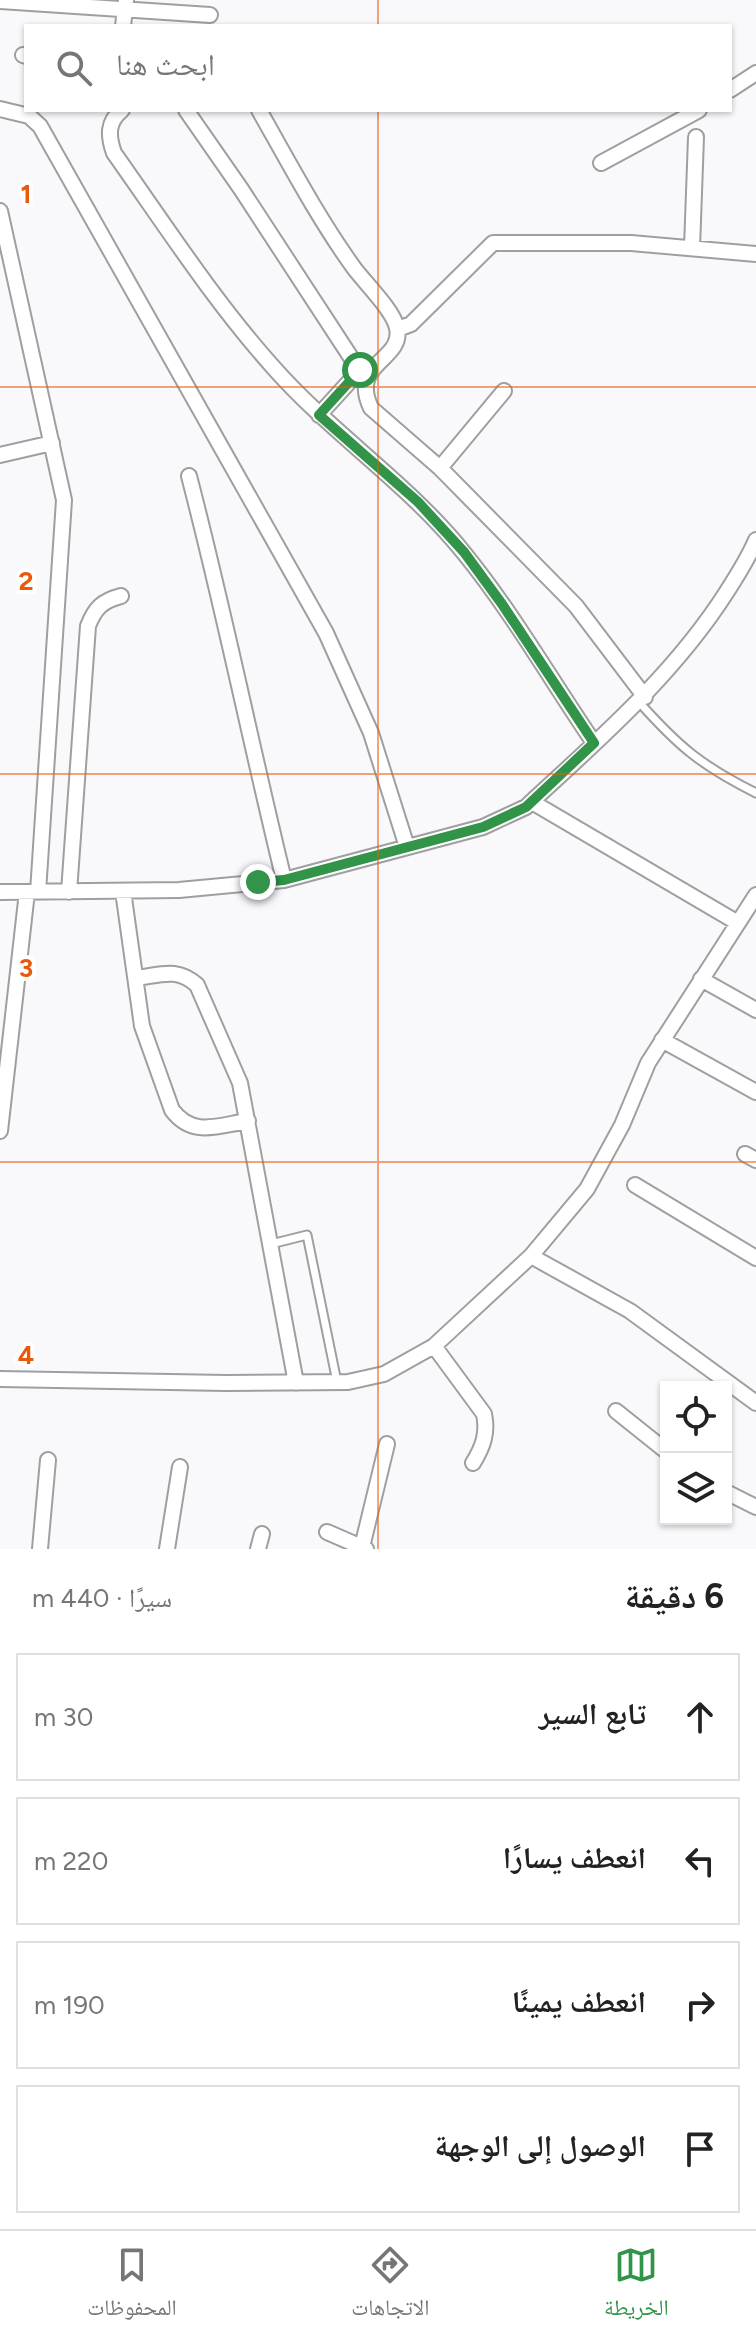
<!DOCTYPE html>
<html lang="ar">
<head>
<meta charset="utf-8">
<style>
  :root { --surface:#fff; --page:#f6f6f6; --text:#222; --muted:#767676; --line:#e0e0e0; --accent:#319449 }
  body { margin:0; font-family:Figtree,"Noto Naskh Arabic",sans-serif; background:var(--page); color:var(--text); direction:rtl }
  .controls { position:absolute; right:24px; bottom:24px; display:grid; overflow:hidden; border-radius:0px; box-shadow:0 2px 6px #0004 }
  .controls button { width:72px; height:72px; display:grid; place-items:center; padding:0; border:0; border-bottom:2px solid var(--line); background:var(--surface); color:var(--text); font:40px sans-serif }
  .stop { position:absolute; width:24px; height:24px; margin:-18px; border:6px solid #319449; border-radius:50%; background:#fff }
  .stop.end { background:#319449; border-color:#fff; box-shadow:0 2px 8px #0008 }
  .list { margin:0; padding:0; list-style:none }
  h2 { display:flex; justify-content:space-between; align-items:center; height:104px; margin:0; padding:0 32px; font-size:34px }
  h2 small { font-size:26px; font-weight:400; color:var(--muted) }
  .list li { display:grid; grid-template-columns:52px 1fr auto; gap:24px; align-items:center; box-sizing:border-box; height:128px; margin:0 16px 16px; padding:0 16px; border:2px solid var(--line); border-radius:0px }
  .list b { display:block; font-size:30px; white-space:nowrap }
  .list em { font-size:26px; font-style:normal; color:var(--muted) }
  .icon { flex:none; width:44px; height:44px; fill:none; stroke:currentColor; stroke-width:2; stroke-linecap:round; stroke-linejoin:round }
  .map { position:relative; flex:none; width:756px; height:1549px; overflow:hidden; direction:ltr }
  .search { position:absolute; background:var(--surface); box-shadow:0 2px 6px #0004; left:24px; right:24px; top:24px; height:88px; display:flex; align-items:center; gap:20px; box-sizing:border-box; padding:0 28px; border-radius:0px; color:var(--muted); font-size:30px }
  .sheet { height:680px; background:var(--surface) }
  nav { display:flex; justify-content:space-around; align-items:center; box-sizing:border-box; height:112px; border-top:2px solid var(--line); background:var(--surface); font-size:22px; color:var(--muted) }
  nav a { display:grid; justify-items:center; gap:4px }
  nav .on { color:var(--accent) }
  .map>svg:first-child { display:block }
</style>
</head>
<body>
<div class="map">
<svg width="756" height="1549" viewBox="0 0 756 1549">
  <rect width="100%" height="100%" fill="#f9f9fc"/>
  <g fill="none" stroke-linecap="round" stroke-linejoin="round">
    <defs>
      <path id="service" d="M 639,702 C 679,747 702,766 756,793
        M 271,1244 L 307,1235 L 337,1382"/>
      <path id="minor" d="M 0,1 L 210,15
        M 123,26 L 126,0
        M 23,55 L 26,56
        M 730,90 L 756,73
        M 0,109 L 29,116 L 40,126 L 326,633 L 371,733 L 407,847
        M 122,110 C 107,122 108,136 114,153 C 165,225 214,301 273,367 C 332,434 408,483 464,553 C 512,612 551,680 594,743
        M 186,110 L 241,189 L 365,379
        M 259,110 C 289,163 318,218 354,268 C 366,284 393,310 397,328 C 404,361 349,362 371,408 L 440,468 L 576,606 L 645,697
        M 601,163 L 699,110
        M 0,211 L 64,500 L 38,892
        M 692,248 L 696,137
        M 398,329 L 411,324 L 493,243 L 631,243 L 756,254
        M 319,415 L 360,370
        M 0,455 L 52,443
        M 440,468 L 504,391
        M 189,476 C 224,610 251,745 284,880
        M 532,802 L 738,923
        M 123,891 L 142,1026 L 172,1110 C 193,1138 219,1125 248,1121
        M 0,892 L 179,890 L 284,880 L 483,827 L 526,807 C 598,740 672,677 726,593 C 737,576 748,559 756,540
        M 69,892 L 88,626 C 95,608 102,601 121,596
        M 136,978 C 161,975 177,967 197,985 L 240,1083 L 296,1383
        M 701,979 L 756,1010
        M 662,1040 L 756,1092
        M 0,1131 L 27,892
        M 745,1154 L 756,1160
        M 635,1185 L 756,1258
        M 531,1256 L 630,1311 L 756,1403
        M 434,1346 L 484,1414 C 488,1433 483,1447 473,1463
        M 0,1379 L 226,1383 L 348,1382 L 384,1374 L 434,1346 L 531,1256 L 587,1189 L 622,1125 L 648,1063 L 756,895
        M 616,1411 L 666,1451
        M 726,1492 L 756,1507
        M 327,1532 L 366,1549
        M 362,1547 L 387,1444
        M 40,1549 L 48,1460
        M 167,1549 L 180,1467
        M 258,1549 L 262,1534"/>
    </defs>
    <use href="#service" stroke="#9f9fa2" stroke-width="11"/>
    <use href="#minor" stroke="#9f9fa2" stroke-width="18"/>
    <use href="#service" stroke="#fff" stroke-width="7"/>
    <use href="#minor" stroke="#fff" stroke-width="14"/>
  </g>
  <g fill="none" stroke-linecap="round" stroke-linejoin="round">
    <path stroke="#319449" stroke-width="10" d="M 258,882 L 284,880 L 483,827 L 526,807 L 594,743 L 502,604 L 464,552 L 418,502 L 319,415 L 360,370"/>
  </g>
  <path fill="none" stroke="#e8590c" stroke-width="2" stroke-opacity="0.55" d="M 378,0 L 378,26M 378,110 L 378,1549M 0,387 L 756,387M 0,774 L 756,774M 0,1162 L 756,1162"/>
  <g font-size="26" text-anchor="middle" font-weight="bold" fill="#e8590c" stroke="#fff" stroke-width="8" stroke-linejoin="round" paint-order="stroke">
    <text x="26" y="203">1</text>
    <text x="26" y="590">2</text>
    <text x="26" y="977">3</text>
    <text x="26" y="1364">4</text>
  </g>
</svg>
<div class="controls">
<button><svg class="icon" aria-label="locate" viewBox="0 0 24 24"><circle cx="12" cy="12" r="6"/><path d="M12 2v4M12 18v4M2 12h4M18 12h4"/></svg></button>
<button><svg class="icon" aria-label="layers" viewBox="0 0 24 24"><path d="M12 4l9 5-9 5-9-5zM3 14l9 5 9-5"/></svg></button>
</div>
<div class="stop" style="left:360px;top:370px"></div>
<div class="stop end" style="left:258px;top:882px"></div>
<div class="search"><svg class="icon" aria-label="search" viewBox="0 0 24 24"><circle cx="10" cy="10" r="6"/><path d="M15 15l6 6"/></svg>ابحث هنا</div>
</div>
<section class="sheet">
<h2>6 دقيقة<small>سيرًا · 440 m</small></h2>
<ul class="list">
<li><svg class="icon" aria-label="ahead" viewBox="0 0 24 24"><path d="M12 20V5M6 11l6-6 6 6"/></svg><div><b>تابع السير</b></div><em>30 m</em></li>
<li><svg class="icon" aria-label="left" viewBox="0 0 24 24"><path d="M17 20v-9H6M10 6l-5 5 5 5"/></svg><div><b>انعطف يسارًا</b></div><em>220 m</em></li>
<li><svg class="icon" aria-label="right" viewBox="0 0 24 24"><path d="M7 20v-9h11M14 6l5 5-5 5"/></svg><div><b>انعطف يمينًا</b></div><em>190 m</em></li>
<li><svg class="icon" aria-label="arrive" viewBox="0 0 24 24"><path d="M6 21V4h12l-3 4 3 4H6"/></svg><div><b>الوصول إلى الوجهة</b></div></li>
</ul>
</section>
<nav>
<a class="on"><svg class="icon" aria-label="map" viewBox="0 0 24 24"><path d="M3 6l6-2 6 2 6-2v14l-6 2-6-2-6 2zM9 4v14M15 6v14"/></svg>الخريطة</a>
<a><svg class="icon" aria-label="directions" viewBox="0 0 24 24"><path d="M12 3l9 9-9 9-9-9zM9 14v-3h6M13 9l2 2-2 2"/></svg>الاتجاهات</a>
<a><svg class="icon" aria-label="saved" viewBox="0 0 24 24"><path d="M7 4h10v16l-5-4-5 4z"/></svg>المحفوظات</a>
</nav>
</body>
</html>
